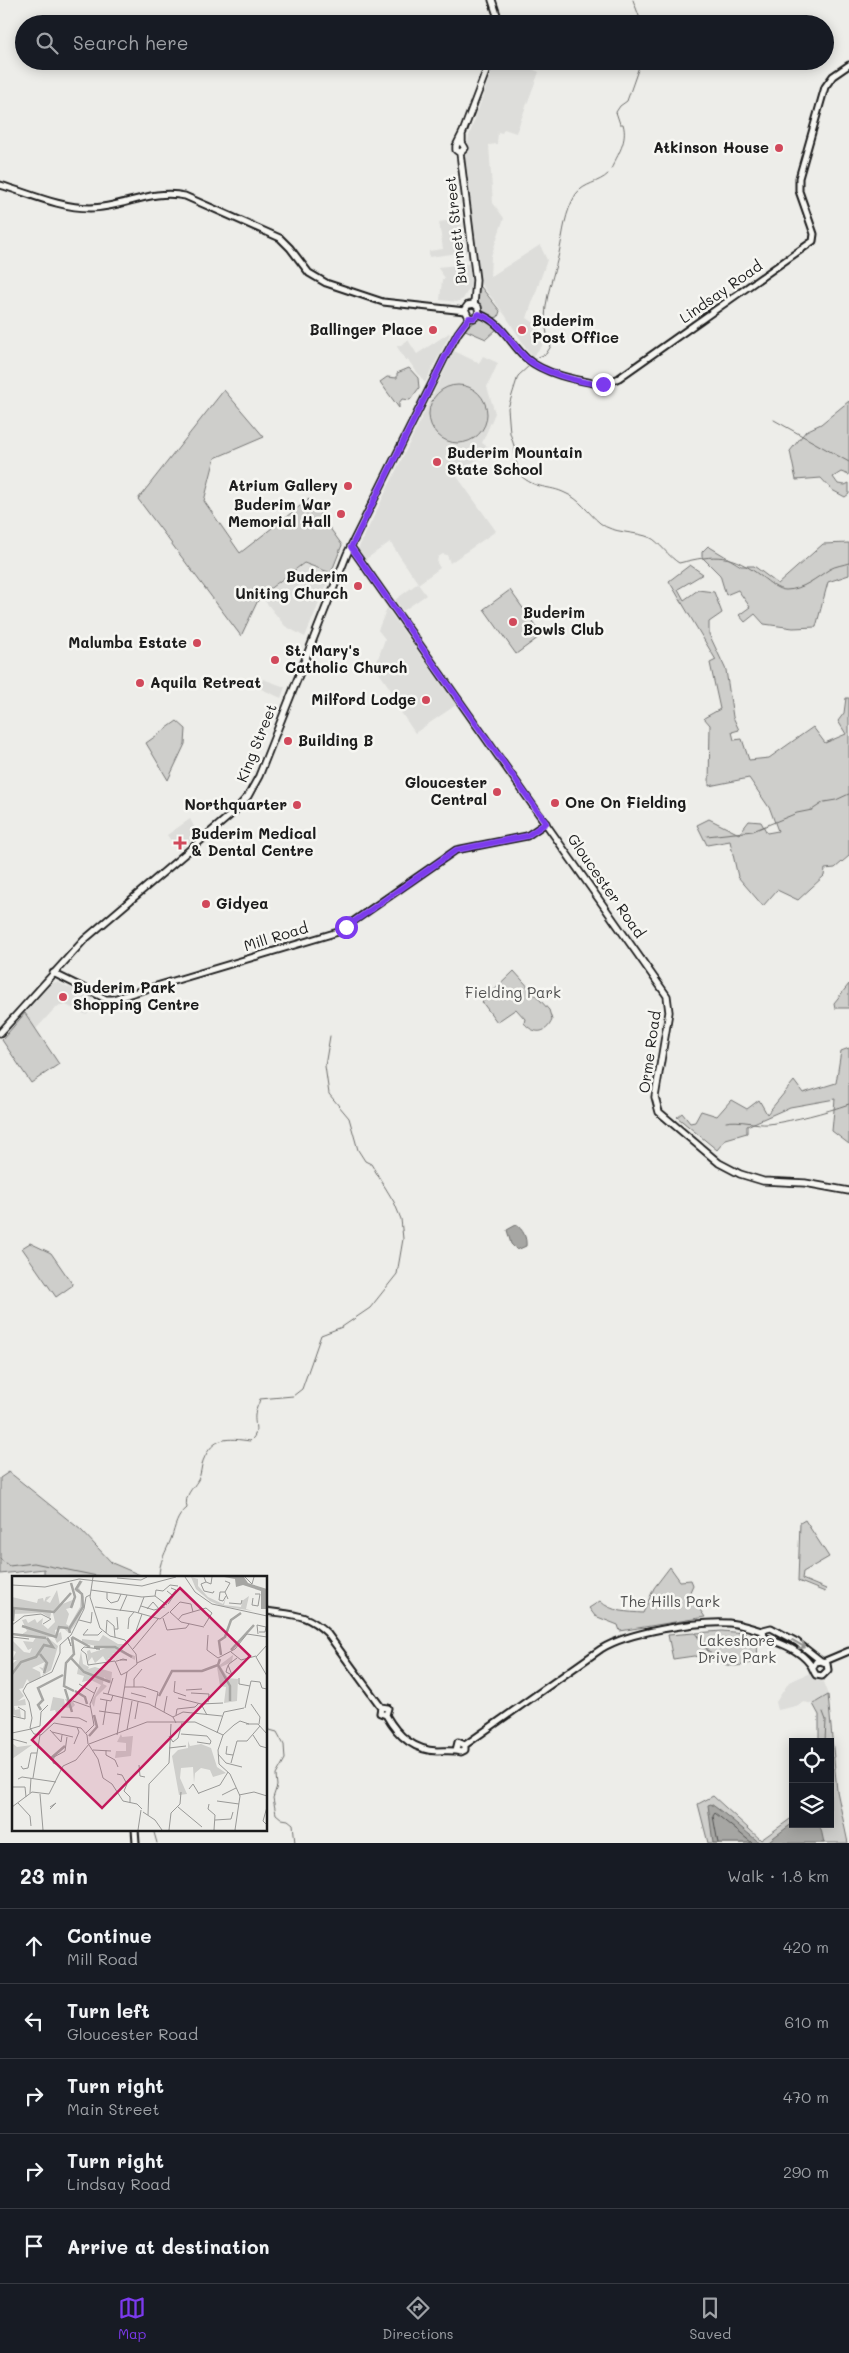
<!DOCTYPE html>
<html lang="en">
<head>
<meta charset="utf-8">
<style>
  :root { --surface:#171b24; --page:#242831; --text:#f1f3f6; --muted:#9ea1a6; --line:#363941; --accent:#7c3aed }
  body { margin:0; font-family:Mali,sans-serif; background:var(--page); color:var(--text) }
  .controls { position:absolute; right:15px; bottom:15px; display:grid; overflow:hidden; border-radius:0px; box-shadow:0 2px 12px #0003 }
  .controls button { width:45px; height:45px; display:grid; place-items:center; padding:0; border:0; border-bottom:1px solid var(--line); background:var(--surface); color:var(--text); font:25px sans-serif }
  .stop { position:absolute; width:15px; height:15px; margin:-11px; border:4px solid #7c3aed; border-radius:50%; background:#fff }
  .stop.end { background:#7c3aed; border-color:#fff; box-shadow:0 1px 5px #0008 }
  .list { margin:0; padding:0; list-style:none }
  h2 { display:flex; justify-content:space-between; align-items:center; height:65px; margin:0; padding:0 20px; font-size:21px }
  h2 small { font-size:16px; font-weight:400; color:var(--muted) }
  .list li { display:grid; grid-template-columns:32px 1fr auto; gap:15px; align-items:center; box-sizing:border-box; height:75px; padding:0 20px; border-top:1px solid var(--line) }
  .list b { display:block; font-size:19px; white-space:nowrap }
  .list p { margin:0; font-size:16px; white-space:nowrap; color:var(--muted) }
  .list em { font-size:16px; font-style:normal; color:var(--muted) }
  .icon { flex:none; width:28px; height:28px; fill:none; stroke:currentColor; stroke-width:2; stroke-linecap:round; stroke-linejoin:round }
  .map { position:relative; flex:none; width:849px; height:1843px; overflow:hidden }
  .search { position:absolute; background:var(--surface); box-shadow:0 2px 12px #0003; left:15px; right:15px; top:15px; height:55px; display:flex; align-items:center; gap:12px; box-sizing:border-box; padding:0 18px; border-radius:28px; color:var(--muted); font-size:19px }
  .sheet { height:440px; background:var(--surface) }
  nav { display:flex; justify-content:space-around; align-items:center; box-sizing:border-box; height:70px; border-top:1px solid var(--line); background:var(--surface); font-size:14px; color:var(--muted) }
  nav a { display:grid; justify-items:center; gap:2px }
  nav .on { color:var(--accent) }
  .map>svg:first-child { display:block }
</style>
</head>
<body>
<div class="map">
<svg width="849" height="1843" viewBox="0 0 849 1843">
  <rect width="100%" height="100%" fill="#edede9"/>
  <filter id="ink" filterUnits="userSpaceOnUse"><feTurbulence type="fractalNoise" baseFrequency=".02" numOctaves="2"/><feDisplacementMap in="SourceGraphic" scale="10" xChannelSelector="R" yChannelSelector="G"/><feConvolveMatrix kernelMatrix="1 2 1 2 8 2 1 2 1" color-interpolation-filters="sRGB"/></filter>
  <g filter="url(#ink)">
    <path fill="#ddddda" d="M 495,61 L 519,61 L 519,64 L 539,72 L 516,133 L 504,129 L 502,133 L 498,132 L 497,144 L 489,145 L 493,203 L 504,218 L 491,256 L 490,277 L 540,245 L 547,260 L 527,318 L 536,324 L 544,335 L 542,346 L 532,357 L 505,315 L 481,284 L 465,157 L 469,136 Z
      M 460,219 L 467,252 L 429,257 L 429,251 L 443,249 L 439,222 Z
      M 469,264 L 471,285 L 463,299 L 457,302 L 440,300 L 442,280 L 445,278 L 437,267 Z
      M 449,333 L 450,334 L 425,383 L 408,360 L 406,361 L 396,345 L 401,345 L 408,340 L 417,354 Z
      M 454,351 L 479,363 L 483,356 L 498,363 L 487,387 L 495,413 L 482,443 L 491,449 L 456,475 L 496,531 L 450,563 L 447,555 L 443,554 L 438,557 L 437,563 L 440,568 L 418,584 L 426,595 L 403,611 L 395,600 L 418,583 L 390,542 L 366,559 L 358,549 Z
      M 304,564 L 331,574 L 305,637 L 285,626 L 261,596 Z
      M 387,608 L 456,705 L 415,733 L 400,711 L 402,706 L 375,667 L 385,639 L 378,630 Z
      M 263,679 L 285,687 L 281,698 L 259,688 Z
      M 190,819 L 198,834 L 178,851 L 167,835 Z
      M 57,982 L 93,998 L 87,1015 L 66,1005 L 56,1007 L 36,1029 L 25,1013 L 52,983 Z
      M 810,1673 L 815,1679 L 823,1682 L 828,1695 L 813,1704 L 804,1702 L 796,1706 L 778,1710 L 776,1702 L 789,1682 Z"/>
    <path fill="#cececb" stroke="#757574" d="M 481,287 L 500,311 L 498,317 L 493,318 C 481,312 476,304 478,290 Z
      M 480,319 L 488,320 L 498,328 L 486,339 L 463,329 Z
      M 409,368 L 418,378 L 419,388 L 410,400 L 402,399 L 399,403 L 399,408 L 380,382 L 387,377 L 397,378 L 397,373 Z
      M429 414a29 29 0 1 1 58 0a29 29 0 1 1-58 0Z
      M 224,390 L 264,437 L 215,458 L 204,501 L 240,553 L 309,499 L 342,545 L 331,573 L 304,563 L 260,596 L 241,636 L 138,499 Z
      M 849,401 L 849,475 L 841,472 L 833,477 L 838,484 L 845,485 L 849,483 L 849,494 L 845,497 L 832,490 L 821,478 L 796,480 L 790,451 L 806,431 L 821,424 Z
      M 849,543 L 849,575 L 828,582 L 816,627 L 793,628 L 764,624 L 755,614 L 745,622 L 739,615 L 750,607 L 738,590 L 726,595 L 720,575 L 702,557 L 702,552 L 708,546 L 741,566 L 754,566 L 778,584 L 823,544 Z
      M 690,565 L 703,574 L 678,589 L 684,600 L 698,590 L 714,592 L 722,613 L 709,622 L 709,634 L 726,670 L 733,717 L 739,730 L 732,732 L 734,740 L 742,739 L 749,760 L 769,758 L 813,727 L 825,743 L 846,734 L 838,721 L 844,713 L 846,698 L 849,698 L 849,856 L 835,868 L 825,869 L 824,876 L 798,900 L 777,890 L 763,906 L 738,877 L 730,841 L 707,845 L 697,825 L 709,819 L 739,834 L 749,821 L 761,822 L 767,833 L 778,831 L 770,809 L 749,778 L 709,786 L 710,725 L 704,718 L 720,709 L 710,663 L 716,660 L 669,581 Z
      M 510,590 L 542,635 L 516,654 L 484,609 Z
      M 177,721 L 186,729 L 185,744 L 168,780 L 146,743 Z
      M 514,971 L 549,1010 L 552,1020 C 546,1035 533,1034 524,1023 L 525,1019 L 516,1009 L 497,1022 L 482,1002 Z
      M 849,984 L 849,1008 L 835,1008 L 834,1003 Z
      M 25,1013 L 59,1064 L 31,1083 L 2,1040 Z
      M 849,1048 L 849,1144 L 832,1131 L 835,1099 L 790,1107 L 747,1126 L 747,1133 L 726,1139 L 717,1150 L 677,1117 L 682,1113 L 690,1123 L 695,1122 L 701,1111 L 717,1116 L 731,1100 L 747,1109 L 759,1100 L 767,1114 L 794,1081 L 803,1093 L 836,1083 L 841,1051 Z
      M 30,1243 L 51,1253 L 73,1285 L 56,1297 L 22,1248 Z
      M 9,1472 L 81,1530 L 112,1563 L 140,1575 L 139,1577 L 44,1577 L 44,1569 L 0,1574 L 0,1478 Z
      M 805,1520 L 829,1557 L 803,1572 L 802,1579 L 826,1589 L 825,1592 L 798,1581 L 800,1523 Z
      M 670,1567 L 680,1581 L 691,1580 L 693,1585 L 689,1594 L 705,1617 L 620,1631 L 618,1625 L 595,1616 L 589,1608 L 600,1601 C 611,1612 628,1612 643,1613 L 654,1588 Z
      M 722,1631 C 749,1634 760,1630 757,1661 C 721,1674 715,1660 696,1633 Z
      M 695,1633 L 715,1661 L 694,1656 L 673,1659 L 668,1635 Z
      M 828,1695 L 837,1791 L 848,1843 L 708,1843 L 698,1804 L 713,1796 L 761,1840 L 793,1817 L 793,1824 L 830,1824 L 830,1742 L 819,1742 L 819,1715 L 813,1704 Z"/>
    <path fill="#a6a6a3" stroke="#6f6f6d" d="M 516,1225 C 523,1229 527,1238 526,1246 L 517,1250 L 511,1244 L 507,1230 Z
      M 711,1804 C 729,1816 743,1830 760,1843 L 713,1843 L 708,1805 Z
      M 793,1823 L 816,1824 L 821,1829 L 824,1843 L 766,1843 Z"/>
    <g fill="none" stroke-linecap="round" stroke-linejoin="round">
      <path stroke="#535352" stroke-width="1" d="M 718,1843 L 713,1816 L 715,1813 L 752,1843"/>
      <path stroke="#6f6f6d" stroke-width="1" d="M 633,0 L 642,24
        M 611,169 C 618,154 628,141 623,124 L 620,124 L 616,112 L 620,106 L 627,101 L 641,61
        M 536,358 L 546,354 L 551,346 C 537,314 552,284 559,253 C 564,231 564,214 576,194 C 584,183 599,183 608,174
        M 530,365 L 518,376 L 508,408 L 510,433 L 515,449 L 515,457 L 520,475 C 536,490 549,485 565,493 C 580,499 588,513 600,523 C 613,534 636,531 651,538 C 658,541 669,557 679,563 C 716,554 731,553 762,577 C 769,582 777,590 786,590 C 803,590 817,577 830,569 C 835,566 843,565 849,563
        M 774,420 L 849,462
        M 707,836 L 753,831 L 797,813 L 812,810 L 824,802 L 836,800 L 849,794
        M 726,1122 C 739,1119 755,1125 769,1124 C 796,1120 823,1113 849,1104
        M 0,1559 L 9,1566 L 34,1563 L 102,1577
        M 159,1577 C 159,1561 166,1552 171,1539 C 176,1525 176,1517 187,1508 C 184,1495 192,1490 198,1480 C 201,1475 201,1467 203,1461 C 213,1436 228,1438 250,1441 C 260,1433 254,1425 255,1415 C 255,1410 259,1404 260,1399 L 293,1396 L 302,1389 L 321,1335 L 342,1327 L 370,1308 L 397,1274 L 403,1239 L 401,1219 L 394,1202 L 371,1164 L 365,1161 L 358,1150 L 349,1118 L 329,1094 L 325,1066 L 330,1036
        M 823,1712 L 826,1720 L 825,1742
        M 266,1729 L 277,1732 L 284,1745 L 285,1759 L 276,1775 L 277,1786 L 273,1798 L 276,1814 L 282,1819 L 288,1820 L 293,1824 L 295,1843
        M 153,1829 L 157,1843"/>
      <defs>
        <path id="tertiary" d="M 0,185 C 28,193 60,208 90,208 C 123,208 152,188 185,196 L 280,238 L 290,248 L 309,273 L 326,283 L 383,302 L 465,311
          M 479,314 C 502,322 509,342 526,358 C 544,374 576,380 599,384 L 608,383 L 619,378 L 813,241 L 814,234 L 799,191 L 799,178 L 825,87 L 833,76 L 849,65
          M 53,973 L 106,999 L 113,999 L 338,932 L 456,850 L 527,836 L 546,823
          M 266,1611 C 293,1615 306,1613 327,1633 L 381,1707
          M 823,1662 L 849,1651
          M 813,1667 L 816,1662 L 822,1661 L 827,1664 L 828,1670 L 822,1676 L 816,1675 C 813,1671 813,1668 810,1664 C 799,1649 780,1643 764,1637 L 763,1630 L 771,1628 L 797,1642 L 821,1661
          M 381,1707 L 388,1708 L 386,1715
          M 381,1707 L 380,1713 L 386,1715
          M 386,1715 C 397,1735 413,1750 437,1751 C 446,1751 453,1750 461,1752 L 465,1750 L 465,1745
          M 465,1745 L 601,1649 C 628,1632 697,1621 729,1623 C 740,1624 751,1628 762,1631
          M 456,1750 L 458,1742 L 465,1745
          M 135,1829 L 136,1843"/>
        <path id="secondary" d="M 492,0 L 500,24
          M 460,153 L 476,280 L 474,304
          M 460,153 L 456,150 L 456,146 L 463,132 L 490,61
          M 460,153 L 465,148 L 462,143 L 462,136
          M 469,318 L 474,318 L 479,314 L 478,307 L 474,304
          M 469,318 L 465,309 L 468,305 L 474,304
          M 351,547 L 667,996 L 669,1012 L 655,1097 L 659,1112 L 719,1163 L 740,1174 L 763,1181 L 805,1183 L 849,1191
          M 0,1033 L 84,940 L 234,812 L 248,796 L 259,776 L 347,554 L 446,355 L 458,333 L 469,318"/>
      </defs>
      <use href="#tertiary" stroke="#1c1c1c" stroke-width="9"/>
      <use href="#secondary" stroke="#1c1c1c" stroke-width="9"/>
      <use href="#tertiary" stroke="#f6f6f2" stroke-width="5"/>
      <use href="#secondary" stroke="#f6f6f2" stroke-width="5.5"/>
    </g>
    <defs><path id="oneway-shaft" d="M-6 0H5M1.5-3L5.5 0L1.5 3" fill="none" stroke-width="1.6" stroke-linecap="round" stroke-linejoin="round" transform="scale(1.25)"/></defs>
    <use stroke="#949492" href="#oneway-shaft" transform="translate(799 1644) rotate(31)"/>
  </g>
  <g fill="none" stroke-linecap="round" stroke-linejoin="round" filter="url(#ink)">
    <path stroke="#7c3aed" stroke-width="6" d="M 346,927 L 456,850 L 527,836 L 546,823 L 351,547 L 446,355 L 458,332 L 469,318 L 474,318 L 479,314 C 502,322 509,342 526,358 C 541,372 583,384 603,384"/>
  </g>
  <g fill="#d1495b" stroke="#f6f6f2" stroke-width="2">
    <circle cx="779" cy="148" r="5"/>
    <circle cx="433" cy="330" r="5"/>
    <circle cx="522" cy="330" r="5"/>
    <circle cx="437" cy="462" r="5"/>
    <circle cx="348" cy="486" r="5"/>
    <circle cx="341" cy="514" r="5"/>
    <circle cx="358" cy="586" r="5"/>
    <circle cx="513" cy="622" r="5"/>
    <circle cx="197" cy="643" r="5"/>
    <circle cx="275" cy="660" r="5"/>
    <circle cx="140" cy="683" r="5"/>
    <circle cx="426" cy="700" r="5"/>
    <circle cx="288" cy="741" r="5"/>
    <circle cx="497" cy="792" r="5"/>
    <circle cx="555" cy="803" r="5"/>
    <circle cx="297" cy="805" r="5"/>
    <path d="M177.5 835.5h5v5h5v5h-5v5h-5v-5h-5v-5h5z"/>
    <circle cx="206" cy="904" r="5"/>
    <circle cx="63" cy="997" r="5"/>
  </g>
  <g text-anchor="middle" stroke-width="5" stroke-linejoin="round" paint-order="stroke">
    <g font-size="15" font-weight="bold" fill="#1c1c1c" stroke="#f6f6f2" text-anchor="start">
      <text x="769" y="153" text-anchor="end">Atkinson House</text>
      <text x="532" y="326">Buderim<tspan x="532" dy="17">Post Office</tspan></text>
      <text x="423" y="335" text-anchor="end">Ballinger Place</text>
      <text x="447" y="458">Buderim Mountain<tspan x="447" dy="17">State School</tspan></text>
      <text x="338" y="491" text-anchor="end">Atrium Gallery</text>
      <text x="331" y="510" text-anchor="end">Buderim War<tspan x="331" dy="17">Memorial Hall</tspan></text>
      <text x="348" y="582" text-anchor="end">Buderim<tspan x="348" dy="17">Uniting Church</tspan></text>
      <text x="523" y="618">Buderim<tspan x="523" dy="17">Bowls Club</tspan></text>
      <text x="187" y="648" text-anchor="end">Malumba Estate</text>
      <text x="285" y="656">St. Mary's<tspan x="285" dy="17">Catholic Church</tspan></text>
      <text x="150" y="688">Aquila Retreat</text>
      <text x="416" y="705" text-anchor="end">Milford Lodge</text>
      <text x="298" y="746">Building B</text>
      <text x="487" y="788" text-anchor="end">Gloucester<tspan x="487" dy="17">Central</tspan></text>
      <text x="565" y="808">One On Fielding</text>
      <text x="287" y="810" text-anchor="end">Northquarter</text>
      <text x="191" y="839">Buderim Medical<tspan x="191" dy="17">&amp; Dental Centre</tspan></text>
      <text x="216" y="909">Gidyea</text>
      <text x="73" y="993">Buderim Park<tspan x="73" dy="17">Shopping Centre</tspan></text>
    </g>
    <g font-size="15" fill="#1c1c1c" stroke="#f6f6f2">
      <text transform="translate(456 230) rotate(-96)" y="5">Burnett Street</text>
      <text transform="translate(721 292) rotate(-35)" y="5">Lindsay Road</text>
      <text transform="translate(257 743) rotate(-68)" y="5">King Street</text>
      <text transform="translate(606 886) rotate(55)" y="5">Gloucester Road</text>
      <text transform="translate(276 937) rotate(-17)" y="5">Mill Road</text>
      <text transform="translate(650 1052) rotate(-82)" y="5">Orme Road</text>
    </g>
    <g font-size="15" fill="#515151" stroke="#f6f6f2">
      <text x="513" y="998">Fielding Park</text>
      <text x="670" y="1607">The Hills Park</text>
      <text x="737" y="1646">Lakeshore<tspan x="737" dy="17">Drive Park</tspan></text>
    </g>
  </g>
  <g transform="translate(12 1576)">
    <rect width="255" height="255" fill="#edede9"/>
    <path d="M 179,1 L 186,3 L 186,10 L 196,21 L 211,28 L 214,21 L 212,29 L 229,31 L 230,25 L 237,20 L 234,33 L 241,35 L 209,30 L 198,25 L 184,13 ZM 67,5 L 71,5 L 67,12 L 72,21 L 68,42 L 57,57 L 51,52 L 43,54 L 44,59 L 49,56 L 50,63 L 45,67 L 42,61 L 35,61 L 46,70 L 39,94 L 30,100 L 32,96 L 27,91 L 31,92 L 33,86 L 20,92 L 28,96 L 29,102 L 18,107 L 15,103 L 11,112 L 7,113 L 12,120 L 6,125 L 13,123 L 14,129 L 2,130 L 3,134 L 8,133 L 9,142 L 0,138 L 0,88 L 5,84 L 0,84 L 4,76 L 0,74 L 0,64 L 12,76 L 18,77 L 20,72 L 16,74 L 11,65 L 21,66 L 24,61 L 7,60 L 15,55 L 10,44 L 14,43 L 16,47 L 23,43 L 25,47 L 31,42 L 30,48 L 36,53 L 43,46 L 40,33 L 38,42 L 30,37 L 0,38 L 0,21 L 25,27 L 26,23 L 31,22 L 32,26 L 34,21 L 39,20 L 34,25 L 38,27 L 45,14 L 48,29 L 63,23 L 61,31 L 54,33 L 57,38 L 54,48 L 57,50 L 68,31 L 69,18 L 63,15 ZM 91,59 L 106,68 L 112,68 L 110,75 L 123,80 L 123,84 L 108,76 L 100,78 L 103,78 L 102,82 L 96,82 L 98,84 L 94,85 L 91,80 L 83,87 L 80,81 L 76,86 L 75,75 L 78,74 L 79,77 L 94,72 L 70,67 L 70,63 L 87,65 ZM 69,75 L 71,88 L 77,91 L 76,93 L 83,91 L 100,96 L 99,108 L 92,101 L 91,108 L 95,110 L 84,121 L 82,131 L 79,126 L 89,109 L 79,104 L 70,106 L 72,100 L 65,98 ZM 221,79 L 220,86 L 209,91 L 216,102 L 226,103 L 225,125 L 212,127 L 214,111 L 208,110 L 205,91 ZM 41,121 L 52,123 L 53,129 L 55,127 L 53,123 L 60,124 L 63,129 L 60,132 L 49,131 L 45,139 L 43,134 L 38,135 ZM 109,158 L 110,161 L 121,160 L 119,180 L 103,182 L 104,175 L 114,175 L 114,167 L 105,166 ZM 176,165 L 178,170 L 189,168 L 199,172 L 205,191 L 214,197 L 201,201 L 198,194 L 189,192 L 183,197 L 182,207 L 181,191 L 169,192 L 168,202 L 175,218 L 167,219 L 160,180 L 166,174 L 176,172 ZM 0,167 L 5,171 L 20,169 L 0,183 Z" fill="#cececb"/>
    <path d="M 212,1 L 232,1 L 236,7 L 255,13 L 254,33 L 249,33 L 249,15 L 231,9 L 224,11 L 223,3 Z" fill="#a6a6a3"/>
    <path fill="none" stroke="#a6a6a3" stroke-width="2.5" d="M 59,7 L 63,21 L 59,32M 1,45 L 2,32 L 42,36 L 59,17M 10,50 L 44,61 L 47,51 L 56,52M 58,57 L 57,53 L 71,31 L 70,18 L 64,13 L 69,5M 0,58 L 34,62M 60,61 L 62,78 L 54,87 L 52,110 L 62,115M 60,61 L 78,71M 82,71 L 103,71 L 120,81M 219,74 L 242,49M 28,78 L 35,87 L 32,97M 209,79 L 207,65 L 213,61 L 219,44 L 229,37M 59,82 L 72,96 L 98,106M 206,89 L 218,110 L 218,125M 0,98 L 9,86 L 24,81 L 32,69 L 41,71 L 35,62M 53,113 L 60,136M 63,115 L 73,121 L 75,128M 147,120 L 160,95 L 190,95 L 206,89 L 208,83M 29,134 L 26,129 L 31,124 L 26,112 L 51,99M 77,160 L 85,151 L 82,139M 38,183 L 53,170"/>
    <path fill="none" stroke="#999997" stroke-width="1" d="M 81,1 L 78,21 L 88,52 L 98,60 L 113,64 L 124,78 L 125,88 L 115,96 L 105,159M 173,1 L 183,16 L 200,28 L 255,40M 192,1 L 194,6 L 199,8 L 200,1M 233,1 L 240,8 L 242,1M 105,2 L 129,4 L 135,1M 213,5 L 218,7 L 213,16 L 216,23M 194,6 L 189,8 L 192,15 L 201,17 L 202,15M 0,9 L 33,11 L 67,3 L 130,10 L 164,1M 79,14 L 130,21 L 143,20 L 155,29M 155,15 L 160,19 L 164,14 L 159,12M 95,16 L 95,23 L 99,27 L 106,25 L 109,18M 213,16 L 208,16 L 207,24 L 211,25 L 214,20M 143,20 L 144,14 L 151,15 L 158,9 L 166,10M 241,22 L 240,29 L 246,30 L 248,18 L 243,18M 217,27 L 229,28 L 230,24M 156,28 L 167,12M 129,30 L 142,34 L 153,31M 83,31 L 123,36 L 148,43 L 157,36M 135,33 L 141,26 L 148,34M 108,35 L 115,19M 158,36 L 169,46 L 192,51M 158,36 L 168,26 L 179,28 L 181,36M 126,37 L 132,21M 151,42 L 155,54 L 174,52 L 177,48M 67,44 L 79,47 L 80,36M 166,44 L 170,39 L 194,32 L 200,37 L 192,50M 0,49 L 12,40 L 29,38 L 39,43 L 31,48M 76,53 L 71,59 L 86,59 L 90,55M 103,53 L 106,53 L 105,41M 116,53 L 117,42 L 122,36M 124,55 L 130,38M 94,57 L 95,44 L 102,50 L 103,61M 246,58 L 245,49 L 254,51 L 253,56 L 247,56M 196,59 L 195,74 L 206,82 L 223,73 L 235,58 L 255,61M 0,61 L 17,63M 56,61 L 59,70 L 56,61M 255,69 L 244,81 L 255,100M 84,73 L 88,73 L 72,71 L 69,74 L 74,78 L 76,89 L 103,85 L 109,99 L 115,96M 121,73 L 146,43M 219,76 L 229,84 L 244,80M 104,85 L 105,85 L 111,83 L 115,84 L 108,84M 125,87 L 144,78M 216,89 L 220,99 L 214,96 L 215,92 L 217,88 L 225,82M 227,102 L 227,108 L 238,110M 163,105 L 162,116 L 174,120M 67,108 L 82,117M 113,111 L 131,111 L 146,116 L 143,131M 122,111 L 122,103 L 130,93M 174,114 L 190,113M 91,117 L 137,128 L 161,141 L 164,147M 119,117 L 134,121M 179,117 L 197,118 L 196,126M 96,118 L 101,102M 166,122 L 189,128 L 195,139M 88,123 L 99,125 L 101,119M 61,125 L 78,131M 189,128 L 211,127M 239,128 L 248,141 L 247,148M 233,132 L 239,105 L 248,106 L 250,112 L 255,113M 87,135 L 108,138M 152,136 L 155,120M 164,139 L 165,133 L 183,131 L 187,127M 0,140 L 13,143 L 13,135 L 6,131M 49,141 L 67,142 L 75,146M 161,141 L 171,136 L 210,140M 123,143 L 126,126M 234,148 L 246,148 L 255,158M 91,149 L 95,124M 18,153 L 28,150 L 29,136 L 36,129M 38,154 L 49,166 L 50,159M 115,154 L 120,125M 40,156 L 61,161M 0,157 L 19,153M 74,157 L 82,149 L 78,128 L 85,111M 205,157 L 212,136 L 232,132M 169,158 L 195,160 L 199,165 L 198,168 L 185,166M 241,159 L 248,170 L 255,172M 157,160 L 161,166 L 166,162 L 170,147M 0,163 L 15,167M 62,168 L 67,156 L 65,151M 76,168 L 75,159 L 69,152 L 42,147 L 29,159 L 22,158 L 18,152 L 20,142 L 17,126 L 11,115 L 15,108 L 40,96 L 48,77 L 48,69 L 59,59 L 72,33 L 74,21 L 78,19M 77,168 L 135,146 L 183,146 L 211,159M 77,169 L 86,183 L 91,202 L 100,208 L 111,225 L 125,228 L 130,233M 215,170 L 214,178 L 221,179M 157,172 L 174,170M 81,174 L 99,175M 94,174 L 94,179 L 103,184 L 106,191M 206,178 L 214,187 L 230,191M 64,184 L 77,168M 219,187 L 225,165 L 235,165 L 248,150M 46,189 L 41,187 L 42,181 L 53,175 L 55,161M 127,189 L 128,200 L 133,201M 9,190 L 11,193 L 16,192 L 19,177 L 25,177M 105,198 L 110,199 L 115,208 L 112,215 L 118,221 L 118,227M 21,202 L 28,159M 6,203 L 10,201 L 44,206M 0,211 L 13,211 L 14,221M 177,213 L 181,208 L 187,218M 18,217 L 19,202M 187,217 L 208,209 L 216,196M 28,218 L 31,254M 210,219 L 224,212M 227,219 L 242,216 L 255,220M 205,225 L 227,228M 6,227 L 18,240 L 19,250M 197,228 L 196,233 L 203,239 L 202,254M 0,231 L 20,216 L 37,218 L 51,190 L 64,184M 166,231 L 190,251M 255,231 L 251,245 L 255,249M 38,233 L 44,227 L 38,231M 131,236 L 143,244 L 150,254M 136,239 L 137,208 L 157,187 L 159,148M 203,244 L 219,243 L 221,236M 126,254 L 129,234M 157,254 L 159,237 L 168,228 L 169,216M 223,254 L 228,220 L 218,198 L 207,188 L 206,174 L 211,159 L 222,149 L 228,145 L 237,148"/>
    <path fill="#c2185b" fill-opacity="0.15" stroke="#c2185b" stroke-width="2.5" d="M 168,12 L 238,80 L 90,232 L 20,164 Z"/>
    <rect width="255" height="255" fill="none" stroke="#1c1c1c" stroke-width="2.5"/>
  </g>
</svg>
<div class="controls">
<button><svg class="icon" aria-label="locate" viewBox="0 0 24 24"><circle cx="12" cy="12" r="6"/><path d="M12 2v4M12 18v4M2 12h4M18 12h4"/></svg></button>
<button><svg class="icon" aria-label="layers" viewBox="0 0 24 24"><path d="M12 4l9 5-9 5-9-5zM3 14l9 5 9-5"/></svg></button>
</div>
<div class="stop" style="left:346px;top:927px"></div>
<div class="stop end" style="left:603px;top:384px"></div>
<div class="search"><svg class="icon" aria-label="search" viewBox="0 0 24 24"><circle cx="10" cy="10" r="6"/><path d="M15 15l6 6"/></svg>Search here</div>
</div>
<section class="sheet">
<h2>23 min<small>Walk · 1.8 km</small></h2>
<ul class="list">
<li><svg class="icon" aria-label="ahead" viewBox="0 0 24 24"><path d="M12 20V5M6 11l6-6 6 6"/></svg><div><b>Continue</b><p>Mill Road</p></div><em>420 m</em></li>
<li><svg class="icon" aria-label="left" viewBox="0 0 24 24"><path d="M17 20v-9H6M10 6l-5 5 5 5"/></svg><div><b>Turn left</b><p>Gloucester Road</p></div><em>610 m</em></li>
<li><svg class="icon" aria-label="right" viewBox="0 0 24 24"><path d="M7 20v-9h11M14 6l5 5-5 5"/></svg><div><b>Turn right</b><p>Main Street</p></div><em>470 m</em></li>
<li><svg class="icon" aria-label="right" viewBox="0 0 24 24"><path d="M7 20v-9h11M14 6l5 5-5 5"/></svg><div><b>Turn right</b><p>Lindsay Road</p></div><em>290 m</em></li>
<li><svg class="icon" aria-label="arrive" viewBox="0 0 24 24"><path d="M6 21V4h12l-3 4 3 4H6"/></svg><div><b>Arrive at destination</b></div></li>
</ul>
</section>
<nav>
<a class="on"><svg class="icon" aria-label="map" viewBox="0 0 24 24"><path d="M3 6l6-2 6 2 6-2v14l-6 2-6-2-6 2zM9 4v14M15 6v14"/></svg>Map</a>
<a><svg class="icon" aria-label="directions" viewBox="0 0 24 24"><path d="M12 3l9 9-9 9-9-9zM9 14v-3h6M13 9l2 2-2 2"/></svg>Directions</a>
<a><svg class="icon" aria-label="saved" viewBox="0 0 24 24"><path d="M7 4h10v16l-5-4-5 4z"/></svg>Saved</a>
</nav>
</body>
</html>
